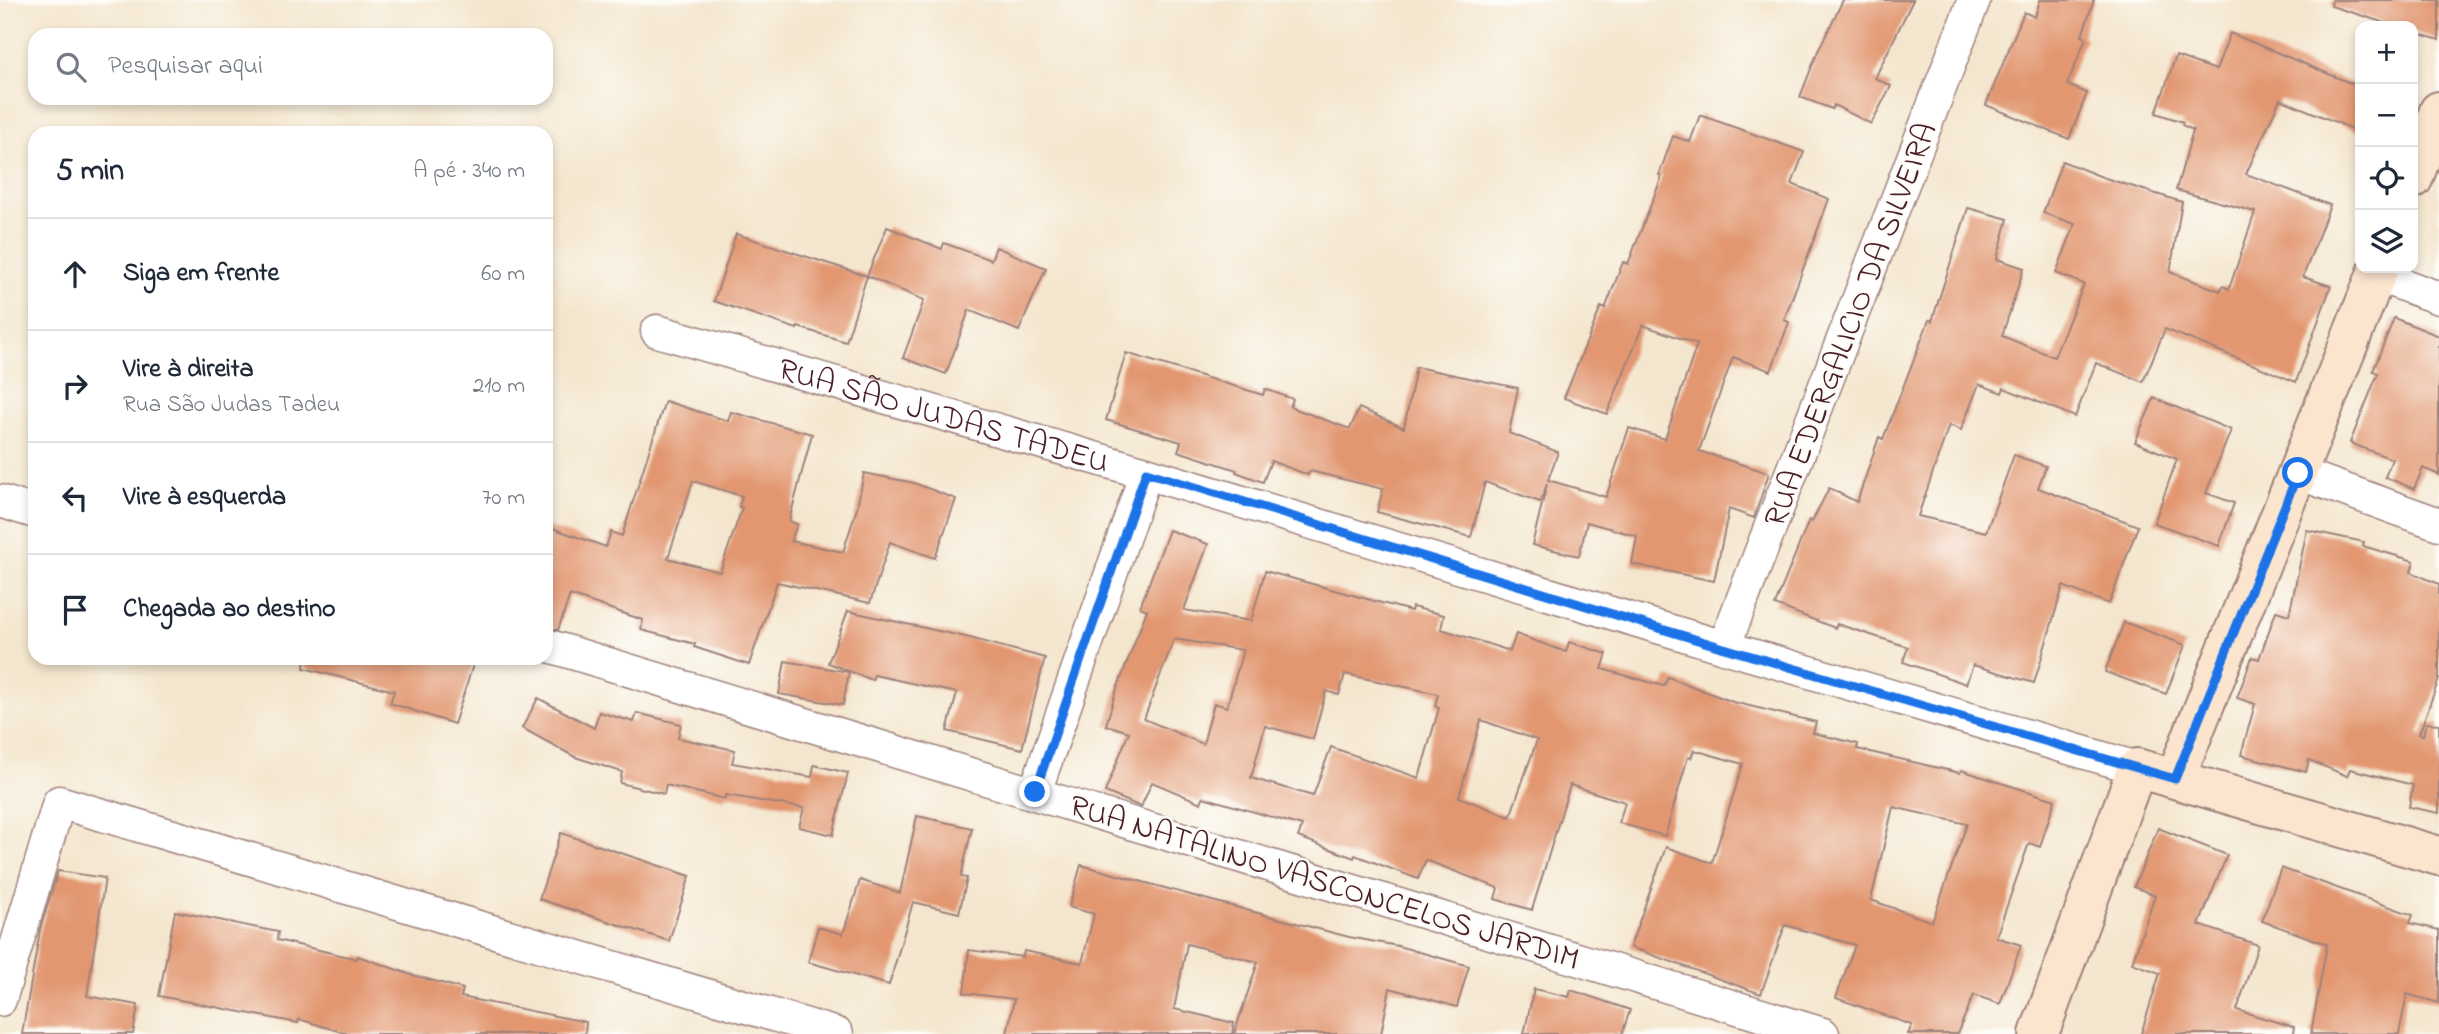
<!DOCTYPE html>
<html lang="pt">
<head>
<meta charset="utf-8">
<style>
  :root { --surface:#fff; --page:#f2f2f3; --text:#1f2937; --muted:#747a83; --line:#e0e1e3 }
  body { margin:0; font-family:"Indie Flower",sans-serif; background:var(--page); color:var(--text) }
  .controls { position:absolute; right:21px; top:21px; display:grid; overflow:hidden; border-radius:14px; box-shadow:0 4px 10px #0003 }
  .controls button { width:63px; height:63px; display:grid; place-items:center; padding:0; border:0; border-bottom:2px solid var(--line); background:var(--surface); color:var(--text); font:35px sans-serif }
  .stop { position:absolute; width:21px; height:21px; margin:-16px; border:5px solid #1a73e8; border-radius:50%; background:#fff }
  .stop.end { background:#1a73e8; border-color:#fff; box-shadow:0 2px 7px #0008 }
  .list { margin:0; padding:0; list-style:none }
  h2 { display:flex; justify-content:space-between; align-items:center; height:91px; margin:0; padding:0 28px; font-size:30px }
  h2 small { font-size:23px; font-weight:400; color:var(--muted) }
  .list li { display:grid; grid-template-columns:46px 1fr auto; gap:21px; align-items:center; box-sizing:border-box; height:112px; padding:0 28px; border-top:2px solid var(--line) }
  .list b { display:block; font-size:26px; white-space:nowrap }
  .list p { margin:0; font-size:23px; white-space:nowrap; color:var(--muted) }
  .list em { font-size:23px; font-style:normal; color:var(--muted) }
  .icon { flex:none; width:38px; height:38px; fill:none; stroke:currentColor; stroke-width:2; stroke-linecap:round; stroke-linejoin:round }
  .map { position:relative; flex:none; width:2439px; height:1034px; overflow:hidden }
  .search { position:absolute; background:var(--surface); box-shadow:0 4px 10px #0003; left:28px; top:28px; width:525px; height:77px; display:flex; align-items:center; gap:18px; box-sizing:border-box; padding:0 24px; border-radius:21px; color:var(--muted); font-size:26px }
  .panel { position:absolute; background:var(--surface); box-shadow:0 4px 10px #0003; left:28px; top:126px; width:525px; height:539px; border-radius:21px }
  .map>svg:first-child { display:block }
</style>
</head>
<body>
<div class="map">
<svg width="2439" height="1034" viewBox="0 0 2439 1034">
  <rect width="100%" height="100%" fill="#fdfcf7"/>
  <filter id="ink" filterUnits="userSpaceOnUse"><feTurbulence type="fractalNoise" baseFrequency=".0143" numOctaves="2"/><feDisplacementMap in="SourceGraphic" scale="14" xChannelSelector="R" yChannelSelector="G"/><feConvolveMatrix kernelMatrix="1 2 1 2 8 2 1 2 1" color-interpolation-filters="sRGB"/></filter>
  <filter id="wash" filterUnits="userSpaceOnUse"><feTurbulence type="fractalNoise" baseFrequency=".00686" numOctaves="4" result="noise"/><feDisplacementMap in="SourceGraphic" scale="28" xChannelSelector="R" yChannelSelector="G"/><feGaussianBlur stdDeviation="1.57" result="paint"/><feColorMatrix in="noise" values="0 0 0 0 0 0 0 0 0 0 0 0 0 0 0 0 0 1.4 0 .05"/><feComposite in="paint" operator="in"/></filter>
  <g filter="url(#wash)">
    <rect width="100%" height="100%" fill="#f4e6ce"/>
    <g id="blocks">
      <path fill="#e29771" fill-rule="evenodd" d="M 1843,0 L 1913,0 L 1875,78 L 1891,86 L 1871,124 L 1834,105 L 1832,109 L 1800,97 L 1818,51 Z
        M 2040,0 L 2094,0 L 2082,36 L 2086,38 L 2067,85 L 2087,93 L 2069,139 L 1986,105 L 2024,12 L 2035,17 Z
        M 2332,0 L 2439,0 L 2439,40 L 2413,32 L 2413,26 L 2395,26 L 2331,6 Z
        M 2230,33 L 2360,87 L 2360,132 L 2280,99 L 2246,174 L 2330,205 L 2303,277 L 2331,286 L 2296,382 L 2165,329 L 2143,382 L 2096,363 L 2075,417 L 2004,388 L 2002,393 L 1979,384 L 1961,430 L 1949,425 L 1918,516 L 1986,532 L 2014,455 L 2046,466 L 2038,488 L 2138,526 L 2109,604 L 2063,586 L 2034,683 L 1973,665 L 1966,684 L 1903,662 L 1908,647 L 1837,624 L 1835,628 L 1775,605 L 1809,520 L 1812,522 L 1829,488 L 1857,502 L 1879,437 L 1883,439 L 1929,320 L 1932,321 L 1968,208 L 2008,219 L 1997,259 L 2024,268 L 2002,336 L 2054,357 L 2084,284 L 2056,273 L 2075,224 L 2043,213 L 2062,161 L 2102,177 L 2182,202 L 2170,272 L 2220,291 L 2222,286 L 2229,289 L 2255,212 L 2176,190 L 2193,130 L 2182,125 L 2183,122 L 2156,113 L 2176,56 L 2216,70 Z
        M 1700,115 L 1804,152 L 1792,184 L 1829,199 L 1784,320 L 1789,322 L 1771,371 L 1733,357 L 1699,451 L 1769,473 L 1754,518 L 1729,509 L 1714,581 L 1632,564 L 1637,536 L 1587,522 L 1579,556 L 1532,545 L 1547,484 L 1540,502 L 1485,482 L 1471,537 L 1377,512 L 1383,489 L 1310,471 L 1308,475 L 1271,461 L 1263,482 L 1236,472 L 1237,470 L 1178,451 L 1181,442 L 1106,420 L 1126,353 L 1263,395 L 1265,389 L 1293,399 L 1290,407 L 1350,429 L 1359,408 L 1404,428 L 1416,367 L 1518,388 L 1509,433 L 1558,452 L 1548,480 L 1606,497 L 1629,428 L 1665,439 L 1697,344 L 1643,325 L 1607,414 L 1564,398 L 1601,307 L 1605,309 L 1623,262 L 1628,264 L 1662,176 L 1659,175 L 1673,136 L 1690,142 Z
        M 887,227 L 942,249 L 944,243 L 991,260 L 996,247 L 1046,268 L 1019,331 L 969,310 L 946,374 L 903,358 L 924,300 L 867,276 Z
        M 736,234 L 867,276 L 846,342 L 798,327 L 797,329 L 714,301 Z
        M 2394,318 L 2439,336 L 2439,475 L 2423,468 L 2414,489 L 2385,477 L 2392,459 L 2350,443 L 2378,373 L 2373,371 Z
        M 2154,398 L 2231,430 L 2206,493 L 2234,503 L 2219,546 L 2154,523 L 2177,459 L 2135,442 Z
        M 665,401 L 728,421 L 731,412 L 812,434 L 789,521 L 797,524 L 791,541 L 843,552 L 857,508 L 864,473 L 914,483 L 956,499 L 935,558 L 890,542 L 870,603 L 777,582 L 749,665 L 694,647 L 695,644 L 641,630 L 643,620 L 570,595 L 558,630 L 546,627 L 546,526 L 606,547 L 611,532 L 622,536 ZM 693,481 L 742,496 L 739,507 L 742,508 L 720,572 L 668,558 Z
        M 1169,530 L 1208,544 L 1184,610 L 1251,621 L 1265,571 L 1411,611 L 1412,607 L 1444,615 L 1441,629 L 1510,651 L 1516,634 L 1566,652 L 1569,642 L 1607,654 L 1602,669 L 1664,686 L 1668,677 L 1733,702 L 1816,722 L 1813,733 L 1858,744 L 1857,749 L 1960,773 L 1961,770 L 2055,800 L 2040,847 L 2029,843 L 1996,937 L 2021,945 L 2000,1004 L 1974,995 L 1957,1034 L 1908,1034 L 1912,1025 L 1836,998 L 1855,945 L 1785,925 L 1761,994 L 1630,947 L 1666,847 L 1712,863 L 1743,764 L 1694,750 L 1691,758 L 1688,757 L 1665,836 L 1619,823 L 1625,802 L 1570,785 L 1532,910 L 1495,899 L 1498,888 L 1426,860 L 1418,879 L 1355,855 L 1354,858 L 1298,837 L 1302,826 L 1203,797 L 1201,803 L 1152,782 L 1141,807 L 1105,792 L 1129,732 L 1106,725 L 1115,694 L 1147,610 L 1140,607 ZM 1174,639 L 1243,650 L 1227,707 L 1214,703 L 1203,744 L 1144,719 ZM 1345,674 L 1438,694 L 1435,706 L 1439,708 L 1419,778 L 1331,747 L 1313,796 L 1251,778 L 1265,726 L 1313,739 L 1326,691 L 1339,695 ZM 1481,720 L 1537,740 L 1510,817 L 1459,797 ZM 1893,807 L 1967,824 L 1932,922 L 1871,900 Z
        M 2307,530 L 2364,542 L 2363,546 L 2414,561 L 2411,572 L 2439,584 L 2439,679 L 2419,734 L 2423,735 L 2426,723 L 2439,724 L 2439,813 L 2409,807 L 2413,785 L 2350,769 L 2347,776 L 2309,760 L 2306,772 L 2241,755 L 2255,704 L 2237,698 L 2252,657 L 2259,659 L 2276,611 L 2289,615 Z
        M 848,611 L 970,638 L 1045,658 L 1022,749 L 947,731 L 957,693 L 874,675 L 872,680 L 828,663 Z
        M 2124,622 L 2185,645 L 2166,694 L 2105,672 Z
        M 305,658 L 451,658 L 473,665 L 454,724 L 390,703 L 394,691 L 304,668 Z
        M 785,661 L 849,672 L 843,705 L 779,694 Z
        M 538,698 L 594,728 L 599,712 L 634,722 L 637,713 L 681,724 L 678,738 L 735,750 L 732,763 L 812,777 L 814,765 L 848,773 L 833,835 L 799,827 L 804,808 L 725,795 L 725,799 L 666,785 L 664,794 L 620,783 L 622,772 L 575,757 L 522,728 Z
        M 917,816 L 972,828 L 961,877 L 967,878 L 959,913 L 913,902 L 889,985 L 808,962 L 818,927 L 843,934 L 860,880 L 900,893 Z
        M 2158,828 L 2227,855 L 2199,925 L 2258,945 L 2237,1010 L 2294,1027 L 2293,1034 L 2141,1034 L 2160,973 L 2132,963 L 2155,895 L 2134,887 Z
        M 561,833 L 690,876 L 669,941 L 539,899 Z
        M 1081,865 L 1216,902 L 1349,937 L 1398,946 L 1469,966 L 1457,1007 L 1390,988 L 1381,1034 L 1234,1034 L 1258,962 L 1187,944 L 1174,1009 L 1234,1023 L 1232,1034 L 1007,1034 L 1014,999 L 964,993 L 969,950 L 1023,957 L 1024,951 L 1082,963 L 1094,914 L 1069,907 Z
        M 2281,868 L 2413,915 L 2410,923 L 2439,930 L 2439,1003 L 2407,994 L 2399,1034 L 2311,1034 L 2327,944 L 2262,921 Z
        M 58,871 L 105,878 L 87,996 L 138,1005 L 133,1034 L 22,1034 L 40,930 Z
        M 175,911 L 278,932 L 277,940 L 357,959 L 358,956 L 409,974 L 463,989 L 461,997 L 586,1022 L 585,1034 L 348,1034 L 299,1019 L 298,1023 L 159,996 Z
        M 1534,989 L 1569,997 L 1571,990 L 1630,1010 L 1622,1034 L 1524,1034 Z"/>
    </g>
  </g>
  <g filter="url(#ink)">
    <use href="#blocks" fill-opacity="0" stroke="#9f827c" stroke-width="2"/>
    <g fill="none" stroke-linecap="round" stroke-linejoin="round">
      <defs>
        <g id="street">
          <path d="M 2376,275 L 2439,298"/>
          <path id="s1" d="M 657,331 L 1146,473 L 1724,647 L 2137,768"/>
          <path d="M 2298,473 L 2439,524"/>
          <path d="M 0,501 L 35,512"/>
          <path d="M 546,645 L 1823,1034"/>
          <path d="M 1724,647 L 1974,0"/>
          <path d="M 1035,792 L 1146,473"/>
          <path d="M 0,1000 L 59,802 L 837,1034"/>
        </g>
        <path id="secondary" d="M 2413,179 L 2439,111
          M 2175,779 L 2379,268
          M 2039,1034 L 2137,768 L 2439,856"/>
      </defs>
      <use href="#street" stroke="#9f827c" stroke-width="35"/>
      <use href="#secondary" stroke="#9f827c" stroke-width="42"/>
      <use href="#street" stroke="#fff" stroke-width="32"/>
      <use href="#secondary" stroke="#fce5cf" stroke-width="38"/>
    </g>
  </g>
  <g fill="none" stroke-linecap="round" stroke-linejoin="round" filter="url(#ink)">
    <path stroke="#1a73e8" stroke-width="9" d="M 1035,792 L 1146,472 L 1724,648 L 2175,779 L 2298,473"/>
  </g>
  <g text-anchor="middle" stroke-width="5" stroke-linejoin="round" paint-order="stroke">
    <g font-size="32" fill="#4a1f2b" stroke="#fdfcf7">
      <text transform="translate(1849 324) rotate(-69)" y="11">RUA EDERGALICIO DA SILVEIRA</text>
      <text dy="11" stroke="none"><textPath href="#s1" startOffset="299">RUA SÃO JUDAS TADEU</textPath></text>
      <text transform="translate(1325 881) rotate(17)" y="11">RUA NATALINO VASCONCELOS JARDIM</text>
    </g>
  </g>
</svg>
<div class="controls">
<button>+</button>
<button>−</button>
<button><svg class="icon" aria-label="locate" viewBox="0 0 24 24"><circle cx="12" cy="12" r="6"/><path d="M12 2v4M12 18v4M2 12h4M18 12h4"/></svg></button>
<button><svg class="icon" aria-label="layers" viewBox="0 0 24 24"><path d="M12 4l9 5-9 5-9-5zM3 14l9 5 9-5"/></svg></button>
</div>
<div class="stop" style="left:2298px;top:473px"></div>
<div class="stop end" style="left:1035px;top:792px"></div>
<div class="search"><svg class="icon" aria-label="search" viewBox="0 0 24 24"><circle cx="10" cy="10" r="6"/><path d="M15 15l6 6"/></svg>Pesquisar aqui</div>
<section class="panel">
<h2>5 min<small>A pé · 340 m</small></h2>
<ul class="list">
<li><svg class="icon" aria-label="ahead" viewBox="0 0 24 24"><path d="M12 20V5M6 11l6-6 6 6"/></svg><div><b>Siga em frente</b></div><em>60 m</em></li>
<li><svg class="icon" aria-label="right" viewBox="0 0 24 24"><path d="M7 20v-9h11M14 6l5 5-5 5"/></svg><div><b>Vire à direita</b><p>Rua São Judas Tadeu</p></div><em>210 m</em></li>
<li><svg class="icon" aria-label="left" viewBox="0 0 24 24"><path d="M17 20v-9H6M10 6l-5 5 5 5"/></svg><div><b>Vire à esquerda</b></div><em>70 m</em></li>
<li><svg class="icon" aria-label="arrive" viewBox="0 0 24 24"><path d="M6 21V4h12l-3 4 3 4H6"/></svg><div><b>Chegada ao destino</b></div></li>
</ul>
</section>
</div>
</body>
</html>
